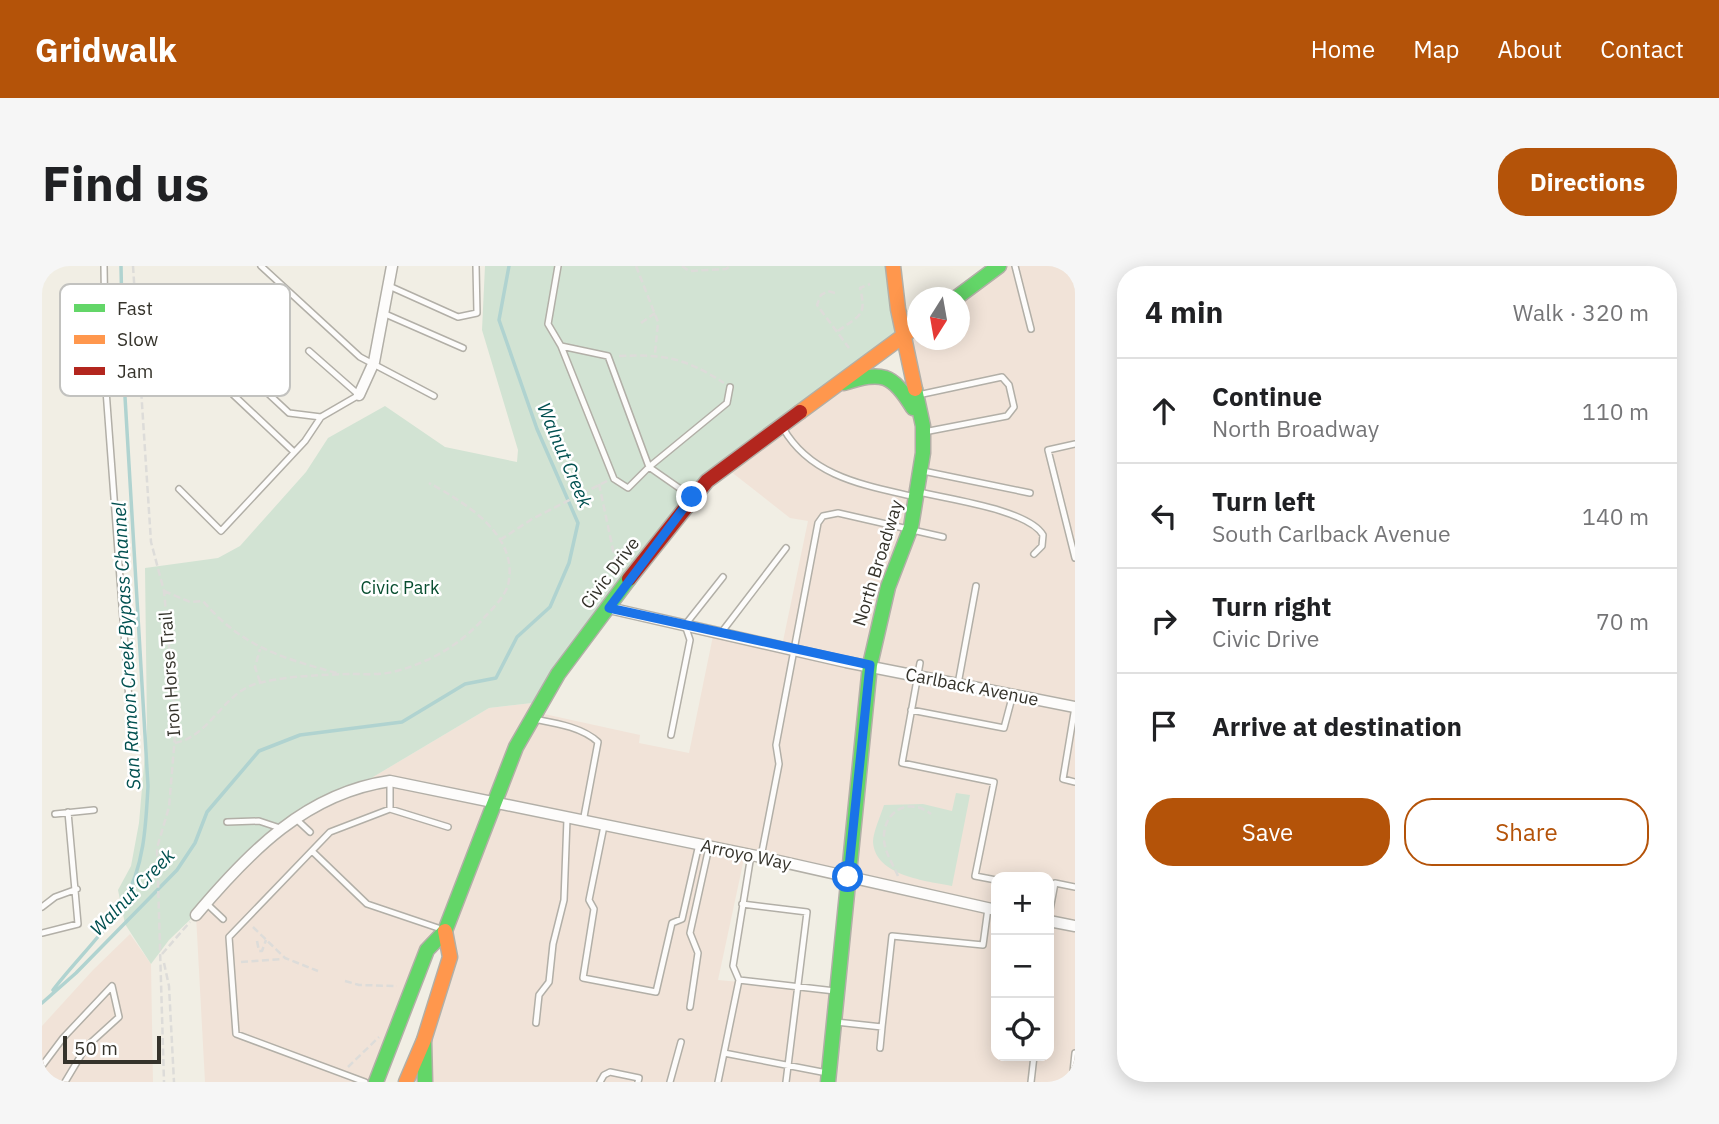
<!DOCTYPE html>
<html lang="en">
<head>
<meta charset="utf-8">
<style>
  :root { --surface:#fff; --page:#f6f6f6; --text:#202124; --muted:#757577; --line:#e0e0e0; --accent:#b45309 }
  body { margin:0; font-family:"IBM Plex Sans",sans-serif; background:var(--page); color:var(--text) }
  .controls { position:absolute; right:21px; bottom:21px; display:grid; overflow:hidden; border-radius:14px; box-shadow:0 4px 18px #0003 }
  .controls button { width:63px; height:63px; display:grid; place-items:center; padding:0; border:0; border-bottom:2px solid var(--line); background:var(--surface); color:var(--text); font:35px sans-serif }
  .compass { position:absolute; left:865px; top:21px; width:63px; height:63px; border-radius:50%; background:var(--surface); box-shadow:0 4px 18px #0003; rotate:191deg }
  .scale { position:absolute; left:21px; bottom:18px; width:98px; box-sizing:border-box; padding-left:7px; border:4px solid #35332b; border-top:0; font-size:19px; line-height:24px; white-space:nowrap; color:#35332b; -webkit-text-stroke:5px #fff; paint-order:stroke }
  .stop { position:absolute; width:21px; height:21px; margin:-16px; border:5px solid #1a73e8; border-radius:50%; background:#fff }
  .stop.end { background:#1a73e8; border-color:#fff; box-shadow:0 2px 7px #0008 }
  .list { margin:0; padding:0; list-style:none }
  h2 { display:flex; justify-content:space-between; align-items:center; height:91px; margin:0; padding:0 28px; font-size:30px }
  h2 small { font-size:23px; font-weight:400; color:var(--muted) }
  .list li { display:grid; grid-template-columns:46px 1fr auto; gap:21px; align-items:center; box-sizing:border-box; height:105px; padding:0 28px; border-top:2px solid var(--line) }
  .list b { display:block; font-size:26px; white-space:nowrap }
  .list p { margin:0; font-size:23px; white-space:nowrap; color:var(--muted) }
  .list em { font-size:23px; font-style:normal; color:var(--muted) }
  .actions { display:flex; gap:14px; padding:21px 28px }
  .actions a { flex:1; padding:16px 0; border:2px solid var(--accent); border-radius:28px; text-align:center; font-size:24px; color:var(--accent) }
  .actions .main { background:var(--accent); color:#fff }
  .icon { flex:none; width:38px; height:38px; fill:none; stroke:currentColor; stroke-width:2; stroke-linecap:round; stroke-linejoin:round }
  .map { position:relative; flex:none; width:1033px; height:816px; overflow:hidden; border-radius:28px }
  header { display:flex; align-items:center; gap:42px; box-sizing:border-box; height:98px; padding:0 35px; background:var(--accent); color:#fff }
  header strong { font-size:33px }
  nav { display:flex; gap:38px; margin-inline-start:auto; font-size:24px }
  .intro { display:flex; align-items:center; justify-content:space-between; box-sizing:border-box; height:168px; padding:0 42px }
  h1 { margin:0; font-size:49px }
  .button { padding:18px 32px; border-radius:28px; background:var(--accent); color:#fff; font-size:24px; font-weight:700 }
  main { display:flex; gap:42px; padding:0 42px }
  aside { flex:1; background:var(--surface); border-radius:28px; box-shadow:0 4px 18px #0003 }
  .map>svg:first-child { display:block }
</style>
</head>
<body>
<header>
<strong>Gridwalk</strong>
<nav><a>Home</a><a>Map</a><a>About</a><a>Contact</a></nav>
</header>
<div class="intro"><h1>Find us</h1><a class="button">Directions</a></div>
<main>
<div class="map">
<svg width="1033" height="816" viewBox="0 0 1033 816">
  <rect width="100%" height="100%" fill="#f1eee4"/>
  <path fill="#f1e3d8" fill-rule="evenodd" d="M 957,0 L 1033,0 L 1033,816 L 383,816 L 382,774 L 408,691 L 403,666 L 385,684 L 334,816 L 163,816 L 154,649 L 260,546 L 316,520 L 447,442 L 499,436 L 493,446 L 598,469 L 597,477 L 647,487 L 672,365 L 740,380 L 766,255 L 748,252 L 683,201 L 787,122 L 844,109 L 879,156 L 862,67 L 875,59 L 876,74 L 918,74 L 918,32 ZM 703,588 L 806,611 L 793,725 L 676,714 ZM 954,611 L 1007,611 L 1007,790 L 954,790 Z
    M 88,668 L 109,698 L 111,816 L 0,816 L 0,760 L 51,704 Z"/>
  <path fill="#d2e3d3" d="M 443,0 L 851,0 L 862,67 L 665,215 L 499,436 L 447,442 L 316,520 L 260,546 L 127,674 L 109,698 L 83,658 L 76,624 L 89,600 L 97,557 L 105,464 L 103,302 L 176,292 L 198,280 L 264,206 L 286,172 L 343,140 L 403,181 L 475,196 L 476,184 L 440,64 Z
    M 914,527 L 928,529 L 910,620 C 885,615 833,610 831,576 C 831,566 839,549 842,539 L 881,538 L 910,545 Z"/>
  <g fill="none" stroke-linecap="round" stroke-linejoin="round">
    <path stroke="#b0d3d0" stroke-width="3.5" d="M 11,724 C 33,695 63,667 82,635 C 102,601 104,559 106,520 L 81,97 L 79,0
      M 0,737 L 34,707 L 135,604 L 153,577 L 165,546 L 217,485 L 258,469 L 360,456 L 423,418 L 454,412 L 475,371 L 508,341 L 527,297 L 536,257 L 495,163 L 457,54 L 467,0"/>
    <defs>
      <path id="lane" d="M 62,0 L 64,124 L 88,447
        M 219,0 L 318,91 L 392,130
        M 516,0 L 506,58 L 519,80
        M 973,0 L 989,63
        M 347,20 L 416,51 L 435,47 L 434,0
        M 341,47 L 421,82
        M 138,65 L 182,120 L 252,186
        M 519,80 L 566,90 L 607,201 L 586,222 L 572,213 Z
        M 202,105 L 247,147 L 279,151 L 317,129 L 267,85
        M 876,129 L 960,111 L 967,119 L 972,141 L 965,150 L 882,166
        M 741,162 C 769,211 822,219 873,231
        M 1033,178 L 1006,184 L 1033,292
        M 881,205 L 988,227
        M 137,223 L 179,265 L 263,175 L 279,151
        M 877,226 C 906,233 987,244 1001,269 L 1000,280 L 992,288
        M 650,231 L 607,201 L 685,137 L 688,121
        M 679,367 L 744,282
        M 878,397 L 860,497 L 952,516 L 933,610 L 954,614
        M 916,418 L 934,320
        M 1033,441 L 1021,513 L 1033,516
        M 869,444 L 962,462 L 971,428
        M 492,453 C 513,457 540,461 556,476 L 541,556
        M 629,469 L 648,374 L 643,359 L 681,311
        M 348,515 L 348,543 L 406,561
        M 13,548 L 52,544
        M 253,552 L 268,566
        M 185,556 L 217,555 L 238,562
        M 562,560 L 547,634 L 552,643 L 541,712 L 614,726 L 630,657 L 640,653 L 657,578
        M 270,585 L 325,638 L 402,664
        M 709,589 L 691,700 L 697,714 L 793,725
        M 719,591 L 737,498 L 734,479 L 776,257 L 781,250 L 796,247 L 901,271
        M 164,637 L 181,653
        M 700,638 L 765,646 L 744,816
        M 0,641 L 13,631 L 35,623
        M 1007,649 L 1013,617 L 1033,621
        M 0,667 L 36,658 L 26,546
        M 648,741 L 656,687 L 648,667 L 667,581
        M 794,756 L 840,761 L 850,670 L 941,679 L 946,642
        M 494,757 L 497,729 L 507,716 L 511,678 L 522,634 L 525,553
        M 838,782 L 840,761
        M 682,787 L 785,807
        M 0,800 L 21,772 L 70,720 L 77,751 L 44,781 L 23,816
        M 323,816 L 194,768 L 187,671 L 288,566 L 348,543
        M 558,816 L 562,809 L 568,806 L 597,812 L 596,816
        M 628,816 L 639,776
        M 676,816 L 697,714
        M 989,816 L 992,790
        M 1030,816 L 1033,787"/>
      <path id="street" d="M 317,129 L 332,96 L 350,0
        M 567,342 L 804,396 L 1033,441
        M 154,649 C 207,586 264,527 348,515 L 719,591 L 954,644
        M 1007,655 L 1033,660"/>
      <path id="fast" d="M 914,32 L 957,0
        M 802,117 C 840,105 850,107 871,142
        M 382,774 L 383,816
        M 334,816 L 385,684 L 403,665 L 474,481 L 516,408 L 587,313
        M 786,816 L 828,399 L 846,321 L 869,261 L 881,187 L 881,160 L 873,123"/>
      <path id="slow" d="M 851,0 L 856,43 L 873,123
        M 758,146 L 876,59
        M 364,816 L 382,774 L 408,691 L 403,665"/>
      <path id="jam" d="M 587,313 L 665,215 L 758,146"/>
    </defs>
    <use href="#lane" stroke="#b2afa7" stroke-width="8"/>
    <use href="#street" stroke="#b2afa7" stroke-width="13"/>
    <use href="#fast" stroke="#b2afa7" stroke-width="17"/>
    <use href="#slow" stroke="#b2afa7" stroke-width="17"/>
    <use href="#jam" stroke="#b2afa7" stroke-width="17"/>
    <path stroke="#dddcd9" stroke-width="2.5" stroke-dasharray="7 3.5" stroke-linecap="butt" d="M 91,0 L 109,276 L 122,325 L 134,458 L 127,541 L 115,582 L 122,816
      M 594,0 L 616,56 L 613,88
      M 640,0 L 647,5 L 684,3 L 688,0
      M 793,27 L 786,25 L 779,29 L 775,39 L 807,82
      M 599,57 L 613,47
      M 796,65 C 818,49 825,50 818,22 L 828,18
      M 577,90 C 623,88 643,92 682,117
      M 557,218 L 574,298
      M 458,274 L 490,253 L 565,215
      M 122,325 L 148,336 L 161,335 C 201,382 241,392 298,408
      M 218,416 L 213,401 L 218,383
      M 133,477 C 168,470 180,429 213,418 C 242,410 278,409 308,408 C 322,408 338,409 351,406 C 386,397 417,380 441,353 C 450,343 462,332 466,319 C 478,269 422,236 387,217
      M 856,610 C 851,598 843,587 842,574 C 840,546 866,530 889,548
      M 211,661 L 243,692 L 276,705
      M 215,675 L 217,685 L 220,685 L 224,674
      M 120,688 L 148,656
      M 199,696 L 241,693
      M 122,697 L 127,720 L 132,816
      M 303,715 L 317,719 L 355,720
      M 306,801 L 337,771"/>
    <use href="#lane" stroke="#fdfcfb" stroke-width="5"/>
    <use href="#street" stroke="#fdfcfb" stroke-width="10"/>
    <use href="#fast" stroke="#63d668" stroke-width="14"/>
    <use href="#slow" stroke="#ff974d" stroke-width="14"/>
    <use href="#jam" stroke="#b3261e" stroke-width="14"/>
  </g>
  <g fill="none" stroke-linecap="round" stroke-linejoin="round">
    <path stroke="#1a73e8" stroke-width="9" d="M 650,231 L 567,342 L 828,399 L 806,611"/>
  </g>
  <g text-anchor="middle" stroke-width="5" stroke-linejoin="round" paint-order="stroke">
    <g font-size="18" fill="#35332b" stroke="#fff">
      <text transform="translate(836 297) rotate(-73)" y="6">North Broadway</text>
      <text transform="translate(568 307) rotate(-53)" y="6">Civic Drive</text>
      <text transform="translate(128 408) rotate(-94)" y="6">Iron Horse Trail</text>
      <text transform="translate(930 421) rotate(11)" y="6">Carlback Avenue</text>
      <text transform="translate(704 589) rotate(12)" y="6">Arroyo Way</text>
    </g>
    <g font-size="18" fill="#074d2f" stroke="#fff">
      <text x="358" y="328">Civic Park</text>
    </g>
    <g font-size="19" font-style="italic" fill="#015050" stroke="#fff">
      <text transform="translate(523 189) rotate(67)" y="7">Walnut Creek</text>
      <text transform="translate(84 380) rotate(-93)" y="7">San Ramon Creek Bypass Channel</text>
      <text transform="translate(90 626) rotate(-46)" y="7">Walnut Creek</text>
    </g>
  </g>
  <rect x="18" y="18" width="230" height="112" rx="10" fill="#fff" stroke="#c2c2bf" stroke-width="2"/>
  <rect x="32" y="38" width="31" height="8" fill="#63d668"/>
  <rect x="32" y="69" width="31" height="9" fill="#ff974d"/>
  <rect x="32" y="101" width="31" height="8" fill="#b3261e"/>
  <g font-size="19" fill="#35332b">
    <text x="75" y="49">Fast</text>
    <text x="75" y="80">Slow</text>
    <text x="75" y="112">Jam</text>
  </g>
</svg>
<div class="controls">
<button>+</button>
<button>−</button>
<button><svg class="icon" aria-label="locate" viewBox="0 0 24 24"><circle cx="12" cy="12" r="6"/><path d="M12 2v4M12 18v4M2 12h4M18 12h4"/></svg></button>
</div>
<svg class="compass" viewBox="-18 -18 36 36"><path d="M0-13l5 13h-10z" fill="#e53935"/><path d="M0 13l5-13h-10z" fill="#757577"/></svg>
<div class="scale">50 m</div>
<div class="stop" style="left:806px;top:611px"></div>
<div class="stop end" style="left:650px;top:231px"></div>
</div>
<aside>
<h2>4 min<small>Walk · 320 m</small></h2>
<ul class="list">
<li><svg class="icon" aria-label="ahead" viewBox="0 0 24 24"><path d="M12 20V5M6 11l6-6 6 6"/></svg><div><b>Continue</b><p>North Broadway</p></div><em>110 m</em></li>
<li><svg class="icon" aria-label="left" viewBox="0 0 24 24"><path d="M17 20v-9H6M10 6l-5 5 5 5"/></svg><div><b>Turn left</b><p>South Carlback Avenue</p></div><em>140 m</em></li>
<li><svg class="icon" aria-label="right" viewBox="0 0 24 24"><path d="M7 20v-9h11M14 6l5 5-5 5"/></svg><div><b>Turn right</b><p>Civic Drive</p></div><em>70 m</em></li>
<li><svg class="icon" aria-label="arrive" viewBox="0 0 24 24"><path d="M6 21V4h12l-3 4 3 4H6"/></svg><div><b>Arrive at destination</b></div></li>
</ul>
<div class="actions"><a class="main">Save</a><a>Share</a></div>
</aside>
</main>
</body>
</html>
